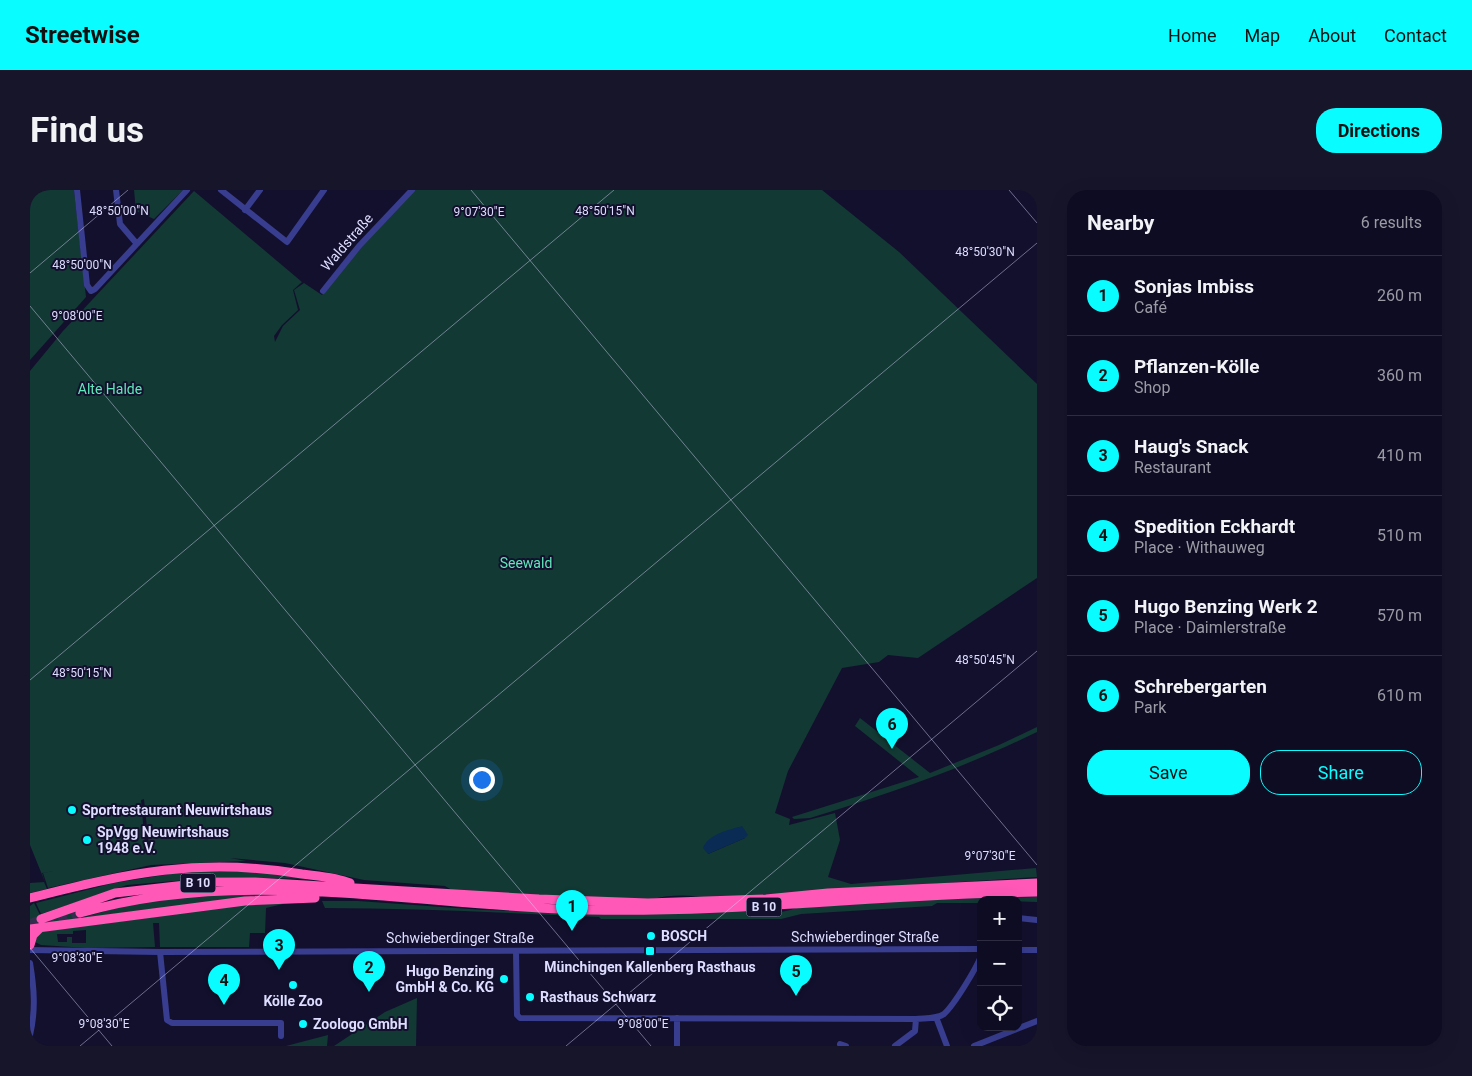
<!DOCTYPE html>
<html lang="en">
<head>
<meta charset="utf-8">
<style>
  :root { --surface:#0e0c22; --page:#17152a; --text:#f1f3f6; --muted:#9b9ba5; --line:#2e2c40; --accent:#09fcff }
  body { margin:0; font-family:Roboto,sans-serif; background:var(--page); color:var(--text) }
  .controls { position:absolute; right:15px; bottom:15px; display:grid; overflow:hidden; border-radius:10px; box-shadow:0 5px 20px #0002 }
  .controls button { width:45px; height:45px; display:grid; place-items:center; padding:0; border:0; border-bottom:1px solid var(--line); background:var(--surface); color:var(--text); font:25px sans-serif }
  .you { position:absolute; left:451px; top:589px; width:18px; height:18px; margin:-12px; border:4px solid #fff; border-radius:50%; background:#1a73e8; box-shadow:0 0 0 8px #1a73e833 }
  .badge { display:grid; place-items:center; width:32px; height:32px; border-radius:50%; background:var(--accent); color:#111; font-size:16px; font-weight:700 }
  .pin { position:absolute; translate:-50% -41px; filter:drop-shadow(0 1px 2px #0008) }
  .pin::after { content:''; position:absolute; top:26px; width:18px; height:15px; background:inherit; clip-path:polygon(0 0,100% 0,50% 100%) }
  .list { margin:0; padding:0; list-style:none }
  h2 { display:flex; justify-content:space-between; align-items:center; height:65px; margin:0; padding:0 20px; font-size:21px }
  h2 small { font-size:16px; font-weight:400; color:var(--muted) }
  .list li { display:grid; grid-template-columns:32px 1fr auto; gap:15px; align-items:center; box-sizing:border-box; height:80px; padding:0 20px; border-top:1px solid var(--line) }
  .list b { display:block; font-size:19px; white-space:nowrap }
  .list p { margin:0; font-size:16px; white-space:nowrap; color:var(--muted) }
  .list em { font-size:16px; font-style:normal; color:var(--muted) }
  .actions { display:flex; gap:10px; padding:15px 20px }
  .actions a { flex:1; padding:11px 0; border:1px solid var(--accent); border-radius:20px; text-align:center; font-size:18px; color:var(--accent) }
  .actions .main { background:var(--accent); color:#111 }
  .icon { flex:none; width:28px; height:28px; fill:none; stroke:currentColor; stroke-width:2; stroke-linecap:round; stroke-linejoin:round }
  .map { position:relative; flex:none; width:1007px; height:856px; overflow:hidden; border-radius:20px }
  header { display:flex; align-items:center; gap:30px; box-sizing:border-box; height:70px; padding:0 25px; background:var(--accent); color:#111 }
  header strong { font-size:24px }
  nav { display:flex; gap:28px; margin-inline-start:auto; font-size:18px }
  .intro { display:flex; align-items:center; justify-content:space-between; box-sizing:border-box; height:120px; padding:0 30px }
  h1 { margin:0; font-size:35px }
  .button { padding:12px 22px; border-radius:20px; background:var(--accent); color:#111; font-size:18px; font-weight:700 }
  main { display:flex; gap:30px; padding:0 30px }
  aside { flex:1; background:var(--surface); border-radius:20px; box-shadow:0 5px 20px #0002 }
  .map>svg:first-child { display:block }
</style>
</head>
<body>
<header>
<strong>Streetwise</strong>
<nav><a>Home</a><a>Map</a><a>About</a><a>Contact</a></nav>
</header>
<div class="intro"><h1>Find us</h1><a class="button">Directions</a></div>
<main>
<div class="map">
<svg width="1007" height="856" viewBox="0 0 1007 856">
  <rect width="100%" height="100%" fill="#13102e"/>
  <path fill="#133934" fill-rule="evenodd" d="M 0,0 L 44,0 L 56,107 L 0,170 Z
    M 104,0 L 153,0 L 124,29 L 106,21 Z
    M 385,0 L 792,0 L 869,62 L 1007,194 L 1007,388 L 888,468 L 858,465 L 849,472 L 812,478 L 758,581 L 745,623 L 760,629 L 759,635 L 805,623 L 810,650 L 798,687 L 821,694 L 1006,678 L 1007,687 L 681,708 C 661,705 642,704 622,709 L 555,708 L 422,700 L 415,696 L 334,690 L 255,673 L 200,668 L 216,671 L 121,675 L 18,698 L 13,683 L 25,681 L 12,683 L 15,692 L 0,655 L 0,181 L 33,141 L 164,1 L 272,92 L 263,100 L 268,120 L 252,135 L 244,146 L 245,152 L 253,136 L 270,120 L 264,100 L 274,93 L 292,105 L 330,58 ZM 114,609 L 120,666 L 119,658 L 113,662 L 115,656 L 111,610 ZM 685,646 L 715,648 L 678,664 Z
    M 830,528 L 900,583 L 969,555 L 1007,537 L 1007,542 C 934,578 858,604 780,628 L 764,629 L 762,627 L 889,587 L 825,536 Z
    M 153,682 L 236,682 L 287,689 L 191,687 L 97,695 L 11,724 L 6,713 L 84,693 Z
    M 14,692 L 17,699 L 0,703 L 0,693 Z
    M 254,703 L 51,728 L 108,712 L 158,705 Z
    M 1007,707 L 1007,712 L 951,710 L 951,713 L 907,713 L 902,716 L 771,724 L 751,729 L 571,729 L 569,727 C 478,723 387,718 295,718 L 292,711 L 328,711 L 454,720 L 572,723 L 713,721 C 731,723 749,725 766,718 L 907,709 Z
    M 237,712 L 253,714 L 236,718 L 235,743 L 220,743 L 219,757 L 130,757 L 129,733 L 123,733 L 125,757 L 57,758 L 11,755 L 5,752 L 9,742 ZM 56,740 L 56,753 L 42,753 L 42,747 L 37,747 L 37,752 L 28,752 L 27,744 L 43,744 L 43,741 Z
    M 4,713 L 14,733 L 48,719 L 51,729 L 0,736 L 0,716 Z
    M 387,808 L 386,856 L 304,856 L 355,822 Z
    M 298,845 L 297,856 L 256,856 Z"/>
  <path fill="#0a2b54" d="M 712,636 L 718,645 L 715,648 L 678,664 L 673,658 C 678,644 699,640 712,636 Z"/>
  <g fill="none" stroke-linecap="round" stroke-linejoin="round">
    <path stroke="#312f4d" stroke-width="9" stroke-dasharray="9 4.5" stroke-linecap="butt" d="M 0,734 L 11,729
      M 16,735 L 50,723"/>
    <path stroke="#383d90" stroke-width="6" d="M 47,0 L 57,95 L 61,101 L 65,99 L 157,0
      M 86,0 L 90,34 L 107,54
      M 191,0 L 257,52 L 294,0
      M 215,20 L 230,0
      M 293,101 L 329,56 L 382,0
      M 988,728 L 1007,730
      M 0,760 L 130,762 L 951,759
      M 988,760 L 1007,760
      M 486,761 L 487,825 L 490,828 L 886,829 C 895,828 907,829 914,824 C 924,815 946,779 951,766
      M 130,762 L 137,830 L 142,833 L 251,833 L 251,846
      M 0,773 C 4,797 6,820 0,845
      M 906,827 L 917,856
      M 647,828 L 647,856
      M 810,854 L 816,856
      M 865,856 L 885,841 L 886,829
      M 944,856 L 1007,831"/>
    <path stroke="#ff58b7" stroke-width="9" d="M 0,708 C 97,683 170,667 272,684 C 287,686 306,687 320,693
      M 50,723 C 213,675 392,717 559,720 C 709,723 857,704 1007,702
      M 11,729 L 85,703 L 182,692 L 225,692 L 509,709 L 618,713 L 736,709 L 798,703 L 1007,693
      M 0,739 L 215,711 L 285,708
      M 0,755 L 3,745 L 11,737"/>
  </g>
  <path fill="none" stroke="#deddff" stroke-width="1" stroke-opacity="0.45" d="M 441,0 L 1007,675M 979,0 L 1007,33M 0,83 L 98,0M 0,116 L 621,856M 0,490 L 584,0M 0,758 L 82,856M 50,856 L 1007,53M 536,856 L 1007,461"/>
  <g fill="#09fcff" stroke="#13102e" stroke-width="2">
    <circle cx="42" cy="620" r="5"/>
    <circle cx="57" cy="650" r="5"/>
    <circle cx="621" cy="746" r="5"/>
    <rect x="615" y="756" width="10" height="10" rx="2.5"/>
    <circle cx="474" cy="789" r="5"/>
    <circle cx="263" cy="795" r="5"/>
    <circle cx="500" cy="807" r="5"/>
    <circle cx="273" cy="834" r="5"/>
  </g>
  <g text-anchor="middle" stroke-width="4" stroke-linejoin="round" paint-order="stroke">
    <g fill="#13102e" stroke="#a1a0c0" stroke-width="1">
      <rect x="150.5" y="683.5" width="35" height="19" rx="4"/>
      <rect x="716.5" y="707.5" width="35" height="19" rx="4"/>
    </g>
    <g font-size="12" font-weight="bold" fill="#deddff">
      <text x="168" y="697">B 10</text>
      <text x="734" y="721">B 10</text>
    </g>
    <g font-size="14" fill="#deddff" stroke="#13102e">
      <text transform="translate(317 52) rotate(-49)" y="5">Waldstraße</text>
      <text x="835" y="752">Schwieberdinger Straße</text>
      <text x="430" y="753">Schwieberdinger Straße</text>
    </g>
    <g font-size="14" fill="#60e8ba" stroke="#13102e">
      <text x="80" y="204">Alte Halde</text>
      <text x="496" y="378">Seewald</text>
    </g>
    <g font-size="14" font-weight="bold" fill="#deddff" stroke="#13102e" text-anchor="start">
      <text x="52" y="625">Sportrestaurant Neuwirtshaus</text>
      <text x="67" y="647">SpVgg Neuwirtshaus<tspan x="67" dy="16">1948 e.V.</tspan></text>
      <text x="631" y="751">BOSCH</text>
      <text x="620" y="782" text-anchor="middle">Münchingen Kallenberg Rasthaus</text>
      <text x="464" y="786" text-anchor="end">Hugo Benzing<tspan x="464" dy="16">GmbH &amp; Co. KG</tspan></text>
      <text x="510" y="812">Rasthaus Schwarz</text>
      <text x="263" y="816" text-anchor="middle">Kölle Zoo</text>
      <text x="283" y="839">Zoologo GmbH</text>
    </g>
  </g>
  <g font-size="12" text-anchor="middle" fill="#deddff" stroke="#13102e" stroke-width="4" stroke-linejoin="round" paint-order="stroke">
    <text x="89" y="25">48°50'00"N</text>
    <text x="575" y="25">48°50'15"N</text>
    <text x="449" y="26">9°07'30"E</text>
    <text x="955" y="66">48°50'30"N</text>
    <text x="52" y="79">48°50'00"N</text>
    <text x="47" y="130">9°08'00"E</text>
    <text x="955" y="474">48°50'45"N</text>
    <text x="52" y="487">48°50'15"N</text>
    <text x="960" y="670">9°07'30"E</text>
    <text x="47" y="772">9°08'30"E</text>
    <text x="74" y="838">9°08'30"E</text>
    <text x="613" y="838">9°08'00"E</text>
  </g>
</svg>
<div class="controls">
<button>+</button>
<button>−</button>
<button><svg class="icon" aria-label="locate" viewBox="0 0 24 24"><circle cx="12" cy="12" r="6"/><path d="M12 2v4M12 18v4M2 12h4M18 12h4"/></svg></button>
</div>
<div class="you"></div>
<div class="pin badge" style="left:542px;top:741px">1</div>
<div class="pin badge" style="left:339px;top:802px">2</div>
<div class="pin badge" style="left:249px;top:780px">3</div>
<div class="pin badge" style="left:194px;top:815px">4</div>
<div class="pin badge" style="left:766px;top:806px">5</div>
<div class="pin badge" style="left:862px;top:559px">6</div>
</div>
<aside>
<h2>Nearby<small>6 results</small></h2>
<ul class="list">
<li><span class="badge">1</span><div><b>Sonjas Imbiss</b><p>Café</p></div><em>260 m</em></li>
<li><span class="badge">2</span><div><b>Pflanzen-Kölle</b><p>Shop</p></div><em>360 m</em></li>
<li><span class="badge">3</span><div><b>Haug's Snack</b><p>Restaurant</p></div><em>410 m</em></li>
<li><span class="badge">4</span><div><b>Spedition Eckhardt</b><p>Place · Withauweg</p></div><em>510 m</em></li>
<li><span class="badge">5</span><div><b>Hugo Benzing Werk 2</b><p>Place · Daimlerstraße</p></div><em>570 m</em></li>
<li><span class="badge">6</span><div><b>Schrebergarten</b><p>Park</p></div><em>610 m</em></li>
</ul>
<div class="actions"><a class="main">Save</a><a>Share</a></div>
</aside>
</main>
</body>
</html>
